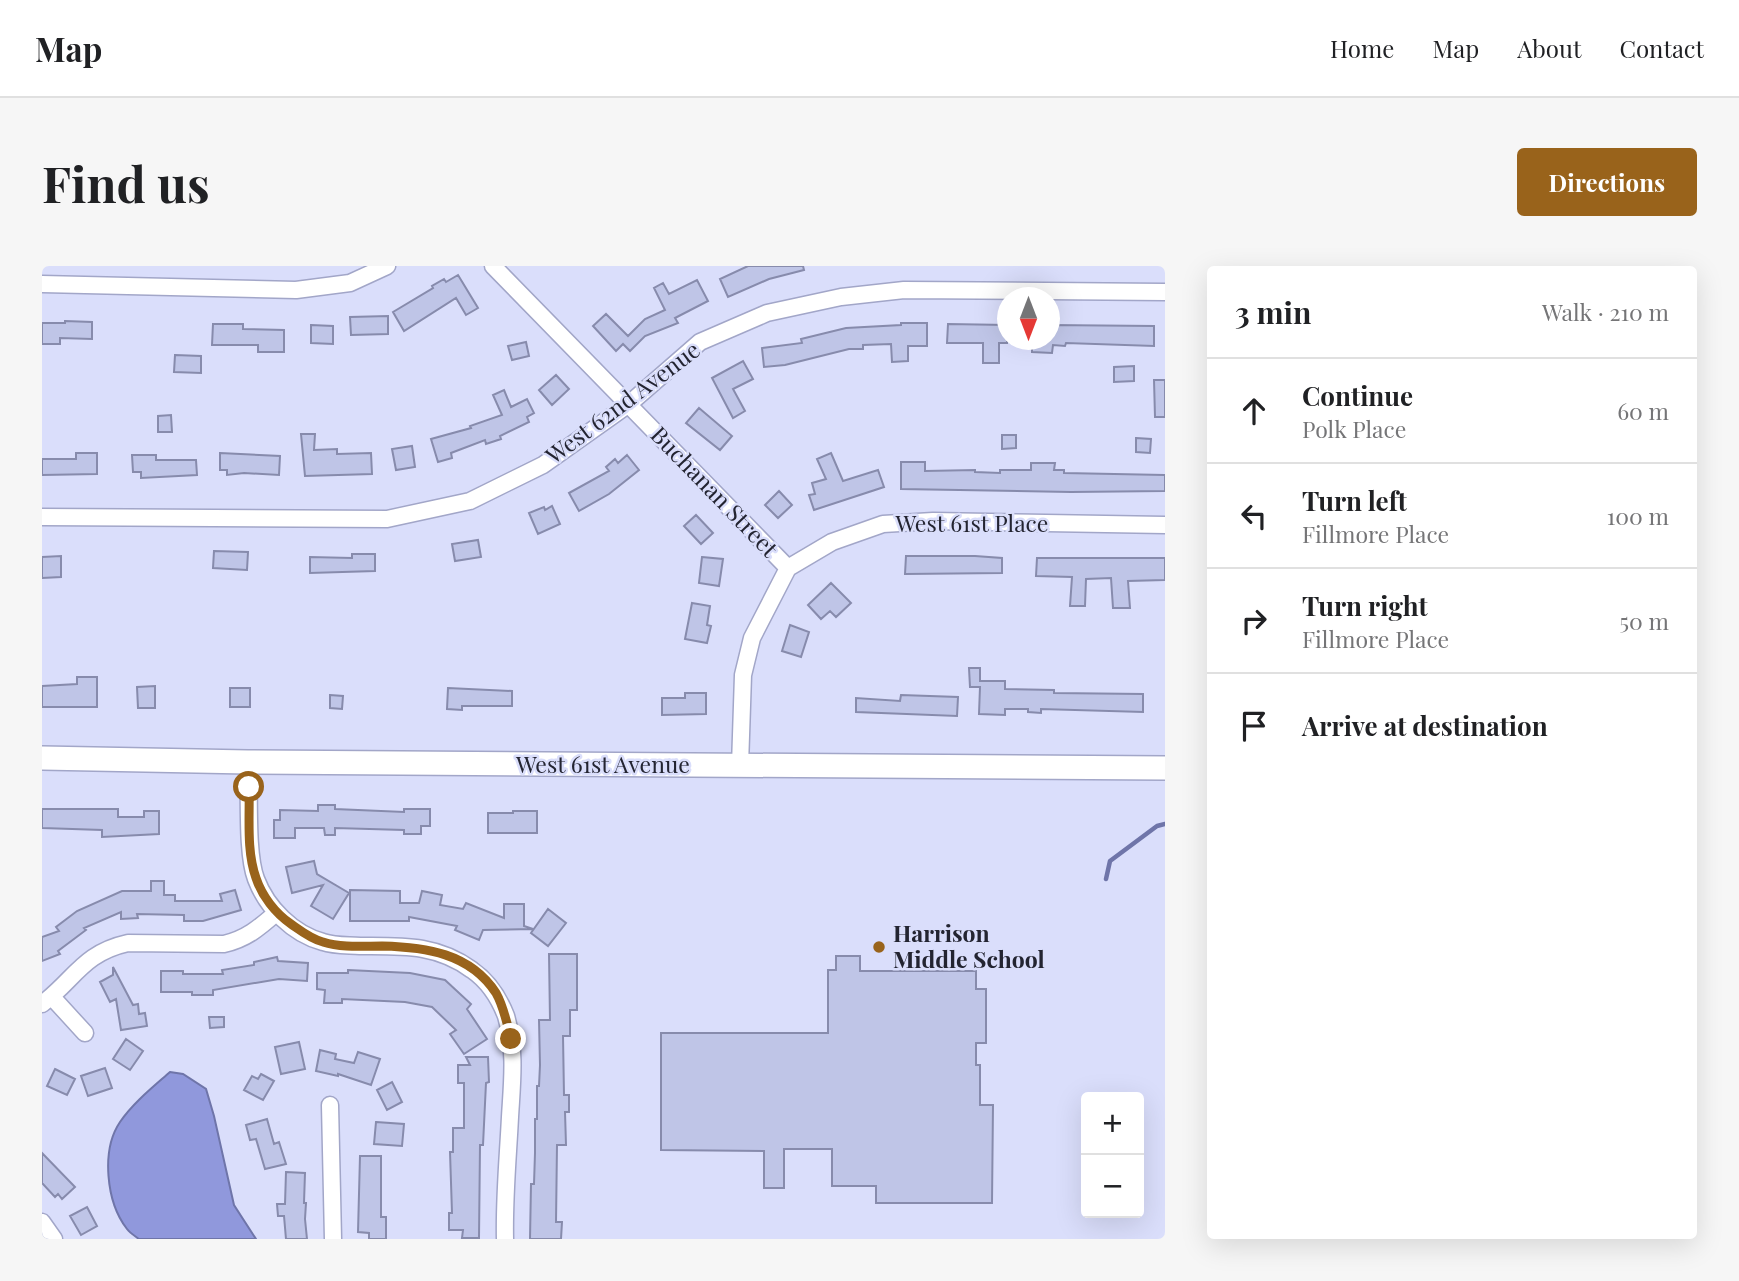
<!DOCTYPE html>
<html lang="en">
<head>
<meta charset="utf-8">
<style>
  :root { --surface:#fff; --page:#f6f6f6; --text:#202124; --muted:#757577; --line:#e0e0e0; --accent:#99631b }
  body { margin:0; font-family:"Playfair Display",serif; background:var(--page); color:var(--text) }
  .controls { position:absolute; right:21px; bottom:21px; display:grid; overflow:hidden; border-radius:7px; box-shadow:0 7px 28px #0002 }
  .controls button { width:63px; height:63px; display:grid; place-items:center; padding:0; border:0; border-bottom:2px solid var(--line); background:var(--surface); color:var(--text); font:35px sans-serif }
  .compass { position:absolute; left:955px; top:21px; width:63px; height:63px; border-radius:50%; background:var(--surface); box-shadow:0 7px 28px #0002; rotate:180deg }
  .stop { position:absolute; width:21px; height:21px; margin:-16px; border:5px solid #99631b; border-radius:50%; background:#fff }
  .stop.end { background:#99631b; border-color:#fff; box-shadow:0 2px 7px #0008 }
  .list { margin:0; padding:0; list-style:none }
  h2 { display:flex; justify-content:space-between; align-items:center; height:91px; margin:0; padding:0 28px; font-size:30px }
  h2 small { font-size:23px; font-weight:400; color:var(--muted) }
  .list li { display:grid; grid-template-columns:46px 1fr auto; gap:21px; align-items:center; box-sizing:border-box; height:105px; padding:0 28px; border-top:2px solid var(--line) }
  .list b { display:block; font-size:26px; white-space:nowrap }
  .list p { margin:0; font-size:23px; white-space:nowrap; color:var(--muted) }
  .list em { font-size:23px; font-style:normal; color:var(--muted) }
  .icon { flex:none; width:38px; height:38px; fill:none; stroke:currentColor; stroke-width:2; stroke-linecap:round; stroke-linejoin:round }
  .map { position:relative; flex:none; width:1123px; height:973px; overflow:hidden; border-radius:7px }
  header { display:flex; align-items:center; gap:42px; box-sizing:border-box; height:98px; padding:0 35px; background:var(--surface); border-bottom:2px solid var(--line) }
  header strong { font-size:33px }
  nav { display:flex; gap:38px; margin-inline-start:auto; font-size:24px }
  .intro { display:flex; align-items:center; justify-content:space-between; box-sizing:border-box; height:168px; padding:0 42px }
  h1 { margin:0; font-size:49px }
  .button { padding:18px 32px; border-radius:7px; background:var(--accent); color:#fff; font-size:24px; font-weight:700 }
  main { display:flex; gap:42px; padding:0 42px }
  aside { flex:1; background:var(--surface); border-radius:7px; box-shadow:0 7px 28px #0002 }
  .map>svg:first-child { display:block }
</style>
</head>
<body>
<header>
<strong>Map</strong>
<nav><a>Home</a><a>Map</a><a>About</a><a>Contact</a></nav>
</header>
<div class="intro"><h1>Find us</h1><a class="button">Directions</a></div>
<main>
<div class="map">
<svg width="1123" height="973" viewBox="0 0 1123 973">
  <rect width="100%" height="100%" fill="#dadefb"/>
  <path fill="#9098dc" stroke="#6f75a9" stroke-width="2" d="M 128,806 L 141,808 L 164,823 L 172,850 L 192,939 L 214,973 L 97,973 C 93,970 88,967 85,963 C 64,936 59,884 78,856 C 91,837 111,821 128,806 Z"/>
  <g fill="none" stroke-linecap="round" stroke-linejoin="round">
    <path stroke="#6f75a9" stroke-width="4.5" d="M 1064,613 L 1068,595 L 1115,560 L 1123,558"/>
  </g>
  <path fill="#bfc5e7" stroke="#878bac" stroke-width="2" d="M 706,0 L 761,0 L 762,4 L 727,13 L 686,31 L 678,13 Z
    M 416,9 L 436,42 L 424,49 L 414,32 L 362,65 L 351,46 L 391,22 L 390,20 L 402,13 L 404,16 Z
    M 655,14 L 666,35 L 633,52 L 636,57 L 603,70 L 588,85 L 581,78 L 574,85 L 551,60 L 564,48 L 586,70 L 603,53 L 623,44 L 612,22 L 621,17 L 627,28 Z
    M 346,50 L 346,68 L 309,69 L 308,51 Z
    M 23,55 L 50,56 L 50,73 L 18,72 L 18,78 L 0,78 L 0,57 L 23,57 Z
    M 859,57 L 885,57 L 885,80 L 866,80 L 866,95 L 850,96 L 849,78 L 821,79 L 821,83 L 807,83 L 743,99 L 722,101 L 720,82 L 760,77 L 759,73 L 804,62 L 859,59 Z
    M 171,58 L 201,58 L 201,63 L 242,64 L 242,86 L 216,86 L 216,79 L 170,79 Z
    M 906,58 L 965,59 L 965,77 L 957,77 L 957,97 L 941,97 L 941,77 L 905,77 Z
    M 269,59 L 291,60 L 291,78 L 269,77 Z
    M 1007,59 L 1112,60 L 1112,80 L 1024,77 L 1023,80 L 1011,79 L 1010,87 L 990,86 L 990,74 L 1007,74 Z
    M 484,76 L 487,90 L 470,94 L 466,80 Z
    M 133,89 L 159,90 L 159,107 L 132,106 Z
    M 701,95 L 711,113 L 691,123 L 703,145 L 691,152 L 670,112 Z
    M 1092,100 L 1092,115 L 1072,116 L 1072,101 Z
    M 514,109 L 527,123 L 510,139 L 497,124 Z
    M 1112,114 L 1123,114 L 1123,151 L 1113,151 Z
    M 462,124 L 469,141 L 485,133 L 492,147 L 485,151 L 487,156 L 458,170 L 459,173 L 444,178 L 443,174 L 409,187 L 410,192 L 396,196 L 389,173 L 429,162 L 428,160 L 460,149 L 451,129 Z
    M 657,142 L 690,170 L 678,184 L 644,157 Z
    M 129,149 L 130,166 L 116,166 L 116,150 Z
    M 259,168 L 273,168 L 272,184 L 295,183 L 295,188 L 329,187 L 330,208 L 263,210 Z
    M 960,169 L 974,169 L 974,182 L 960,183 Z
    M 1094,172 L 1109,173 L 1108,187 L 1094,186 Z
    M 370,180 L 373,201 L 354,204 L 350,183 Z
    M 34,187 L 55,187 L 55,208 L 0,209 L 0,193 L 34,193 Z
    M 178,187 L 238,190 L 237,209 L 202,207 L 185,209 L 185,204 L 178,204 Z
    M 789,187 L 801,215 L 836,204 L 842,221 L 772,244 L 767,229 L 773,228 L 770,217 L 784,213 L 775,193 Z
    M 90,189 L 114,189 L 114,194 L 154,194 L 155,209 L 99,212 L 99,206 L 91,206 Z
    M 585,189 L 597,204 L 567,228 L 537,245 L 527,227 L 567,205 L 564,201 L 573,193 L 576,197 Z
    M 859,196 L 883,196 L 883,205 L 933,204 L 933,206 L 958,207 L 958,204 L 989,204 L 989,197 L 1013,197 L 1012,204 L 1022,204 L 1022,207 L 1123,209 L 1123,225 L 1029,226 L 859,223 Z
    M 737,225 L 750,239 L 736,252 L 723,239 Z
    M 510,240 L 518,258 L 496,268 L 487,247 L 502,241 L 503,244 Z
    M 654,249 L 671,267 L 659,278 L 642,260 Z
    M 436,274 L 439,291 L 413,295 L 410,278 Z
    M 172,285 L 206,286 L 205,304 L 171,302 Z
    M 310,288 L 333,288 L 333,305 L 268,307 L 268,291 L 310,292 Z
    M 19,290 L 19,311 L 0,312 L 0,291 Z
    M 864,290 L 933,290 L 960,292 L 960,307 L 863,308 Z
    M 660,291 L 681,293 L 677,320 L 657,317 Z
    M 995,292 L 1123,292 L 1123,314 L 1086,315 L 1088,342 L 1071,342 L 1069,312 L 1044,313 L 1043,340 L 1028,340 L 1030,311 L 994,310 Z
    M 789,317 L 809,337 L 794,351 L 788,345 L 779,353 L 766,339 Z
    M 650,337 L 668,340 L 665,359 L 669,360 L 665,377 L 643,373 Z
    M 748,359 L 767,366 L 759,391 L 740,385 Z
    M 927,402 L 938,402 L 938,415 L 963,415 L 963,423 L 1012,424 L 1012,427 L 1101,428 L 1101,446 L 999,443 L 999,447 L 986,446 L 986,443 L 963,443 L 963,449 L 937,448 L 938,421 L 928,421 Z
    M 35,411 L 55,411 L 55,441 L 0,441 L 0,420 L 35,418 Z
    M 113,420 L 113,442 L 96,442 L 95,421 Z
    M 188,422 L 208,422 L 208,441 L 188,441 Z
    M 406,422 L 470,425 L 470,440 L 420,440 L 420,444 L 405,443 Z
    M 643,427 L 664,427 L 664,448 L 620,449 L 620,432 L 643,432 Z
    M 288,429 L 301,430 L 300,443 L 288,442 Z
    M 859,429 L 916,431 L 915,450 L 814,446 L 814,432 L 858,435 Z
    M 276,539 L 293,539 L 293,543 L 362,546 L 362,543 L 388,543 L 388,560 L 379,560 L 379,568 L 362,568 L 362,564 L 293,562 L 293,569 L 283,569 L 282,562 L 253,562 L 253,572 L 232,572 L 232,554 L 238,554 L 238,544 L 276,545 Z
    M 0,543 L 76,543 L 76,551 L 102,551 L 102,545 L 117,545 L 117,568 L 60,571 L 60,564 L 0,562 Z
    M 471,545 L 495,545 L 495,567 L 446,567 L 446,547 L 471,547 Z
    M 272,595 L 275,608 L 307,627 L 291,653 L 269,640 L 281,619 L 250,627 L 244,601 Z
    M 109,615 L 122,615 L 122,629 L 133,629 L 133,635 L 180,635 L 178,628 L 193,624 L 199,644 L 161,655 L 142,655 L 142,649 L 95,648 L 96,652 L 79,653 L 79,646 L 42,662 L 44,664 L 16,685 L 18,688 L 0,695 L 0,671 L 17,665 L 14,661 L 35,645 L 80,625 L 109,625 Z
    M 308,624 L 358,625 L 358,637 L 377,637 L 380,625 L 400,629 L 398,639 L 421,643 L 424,637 L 462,652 L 462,638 L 482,638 L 482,660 L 491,663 L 441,664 L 437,674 L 413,664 L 415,660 L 367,651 L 367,655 L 308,655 Z
    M 506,643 L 524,657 L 506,680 L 489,667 Z
    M 507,688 L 535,688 L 535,744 L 528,744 L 528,770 L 521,770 L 522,829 L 527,829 L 527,846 L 523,846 L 524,879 L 515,879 L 514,956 L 520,956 L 519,973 L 488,973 L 489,918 L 492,918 L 493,887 L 493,853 L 495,853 L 495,820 L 497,820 L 498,799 L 497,754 L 508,754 Z
    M 794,690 L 818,690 L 818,705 L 934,705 L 934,723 L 944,723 L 944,777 L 934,777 L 934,799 L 938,799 L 938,839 L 951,839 L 950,937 L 834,937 L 834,920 L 790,920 L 790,883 L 742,883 L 742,922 L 722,922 L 722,885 L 619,884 L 619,767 L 786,767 L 786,704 L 794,704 Z
    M 235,691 L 236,695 L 266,697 L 265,715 L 237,713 L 171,724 L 171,729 L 150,729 L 150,726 L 119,726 L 119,705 L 141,705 L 141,708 L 181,708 L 180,704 L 212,699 L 212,696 Z
    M 71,701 L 91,739 L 96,738 L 97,748 L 103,747 L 105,760 L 79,764 L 74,733 L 68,736 L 58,716 L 71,709 Z
    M 306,704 L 368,707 L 403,714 L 429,738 L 425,743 L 445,773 L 422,788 L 408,768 L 414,764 L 390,741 L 363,736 L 300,733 L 300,737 L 282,737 L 283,724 L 275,723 L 275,707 L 306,707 Z
    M 167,751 L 182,751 L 182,761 L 168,762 Z
    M 84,773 L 101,785 L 88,804 L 71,793 Z
    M 257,776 L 263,803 L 239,808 L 233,781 Z
    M 278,784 L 294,788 L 293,793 L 312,797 L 316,786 L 338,793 L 329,819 L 296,808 L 296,810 L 274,805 Z
    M 424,791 L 446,791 L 447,816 L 444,817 L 441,879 L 438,879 L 437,972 L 420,972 L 421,964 L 407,964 L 407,947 L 410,947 L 408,886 L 411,886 L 411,862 L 422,862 L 422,817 L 416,817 L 416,799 L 428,799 Z
    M 63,802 L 70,822 L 46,830 L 39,810 Z
    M 13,803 L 33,813 L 25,829 L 5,820 Z
    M 219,808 L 232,815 L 221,834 L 202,824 L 210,810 L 216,813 Z
    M 350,816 L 360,836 L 345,844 L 335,824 Z
    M 225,853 L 232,878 L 237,876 L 244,898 L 223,903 L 214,873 L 208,874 L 204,859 Z
    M 334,856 L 362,858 L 360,880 L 332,878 Z
    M 0,887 L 33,921 L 20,933 L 16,928 L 13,931 L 0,917 Z
    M 318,890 L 339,890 L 339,951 L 344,951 L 344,973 L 327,973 L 327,967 L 316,966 Z
    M 244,906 L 263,907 L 262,937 L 264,937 L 263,953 L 265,973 L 244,973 L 242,950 L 236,950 L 235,938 L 243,938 Z
    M 45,941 L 55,960 L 39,969 L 28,950 Z"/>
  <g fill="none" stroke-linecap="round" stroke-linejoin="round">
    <defs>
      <path id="street" d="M 451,0 L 746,302
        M 0,18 L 254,24 L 308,17 L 345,0
        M 0,251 L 345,253 L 428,235 L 501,199 L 587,138 L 658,76 L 725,47 L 799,31 L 862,24 L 1123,26
        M 206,496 C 208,527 204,587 214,613 C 225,642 251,668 281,676 C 293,680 306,679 318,680 C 360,680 395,678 430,704 C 446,715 457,732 464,750 C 474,784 470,817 468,851 C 466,891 462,932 463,973
        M 698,500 L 701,409 L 710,372 L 746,302 L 790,276 L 841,258 L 891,255 L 1123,259
        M 10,731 L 43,767
        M 0,738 C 33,713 41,687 86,677 L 182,678 C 204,673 217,662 234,647
        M 288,839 L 291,973
        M 0,956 L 12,973"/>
      <path id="secondary" d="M 0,492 L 206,496 L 1123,502"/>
    </defs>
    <use href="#street" stroke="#a2a6c8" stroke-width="19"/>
    <use href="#secondary" stroke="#a2a6c8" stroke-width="26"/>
    <use href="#street" stroke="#fff" stroke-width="16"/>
    <use href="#secondary" stroke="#fff" stroke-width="23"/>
  </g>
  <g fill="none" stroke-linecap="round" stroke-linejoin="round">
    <path stroke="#99631b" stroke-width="9" d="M 207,521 C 208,550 204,584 214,612 C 220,630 233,647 249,658 C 259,665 269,673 281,676 C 300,682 321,680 340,680 C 383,681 428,687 454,727 C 462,741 465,758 469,773"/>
  </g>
  <circle fill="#99631b" stroke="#dadefb" stroke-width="2.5" cx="837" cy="681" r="7"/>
  <g text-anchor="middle" stroke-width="5" stroke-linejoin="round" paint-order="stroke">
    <g font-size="23" fill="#232431" stroke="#dadefb">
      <text transform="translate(581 137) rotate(-37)" y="8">West 62nd Avenue</text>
      <text transform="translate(672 226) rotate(46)" y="8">Buchanan Street</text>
      <text x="930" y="266">West 61st Place</text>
      <text x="561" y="507">West 61st Avenue</text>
    </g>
    <g font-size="23" font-weight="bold" fill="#232431" stroke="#dadefb" text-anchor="start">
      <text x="851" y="676">Harrison<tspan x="851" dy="26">Middle School</tspan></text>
    </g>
  </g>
</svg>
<div class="controls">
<button>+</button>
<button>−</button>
</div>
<svg class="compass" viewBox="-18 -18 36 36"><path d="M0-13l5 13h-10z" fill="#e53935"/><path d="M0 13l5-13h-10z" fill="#757577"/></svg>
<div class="stop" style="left:207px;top:521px"></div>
<div class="stop end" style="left:469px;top:773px"></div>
</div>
<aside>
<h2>3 min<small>Walk · 210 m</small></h2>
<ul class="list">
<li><svg class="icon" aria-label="ahead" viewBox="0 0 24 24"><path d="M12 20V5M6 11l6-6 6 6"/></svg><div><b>Continue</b><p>Polk Place</p></div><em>60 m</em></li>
<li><svg class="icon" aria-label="left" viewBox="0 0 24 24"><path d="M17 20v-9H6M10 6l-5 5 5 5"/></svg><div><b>Turn left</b><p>Fillmore Place</p></div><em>100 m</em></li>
<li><svg class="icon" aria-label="right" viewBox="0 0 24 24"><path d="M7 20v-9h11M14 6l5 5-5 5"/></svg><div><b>Turn right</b><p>Fillmore Place</p></div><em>50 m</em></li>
<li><svg class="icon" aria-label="arrive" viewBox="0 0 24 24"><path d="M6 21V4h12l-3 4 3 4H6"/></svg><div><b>Arrive at destination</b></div></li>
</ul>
</aside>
</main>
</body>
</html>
